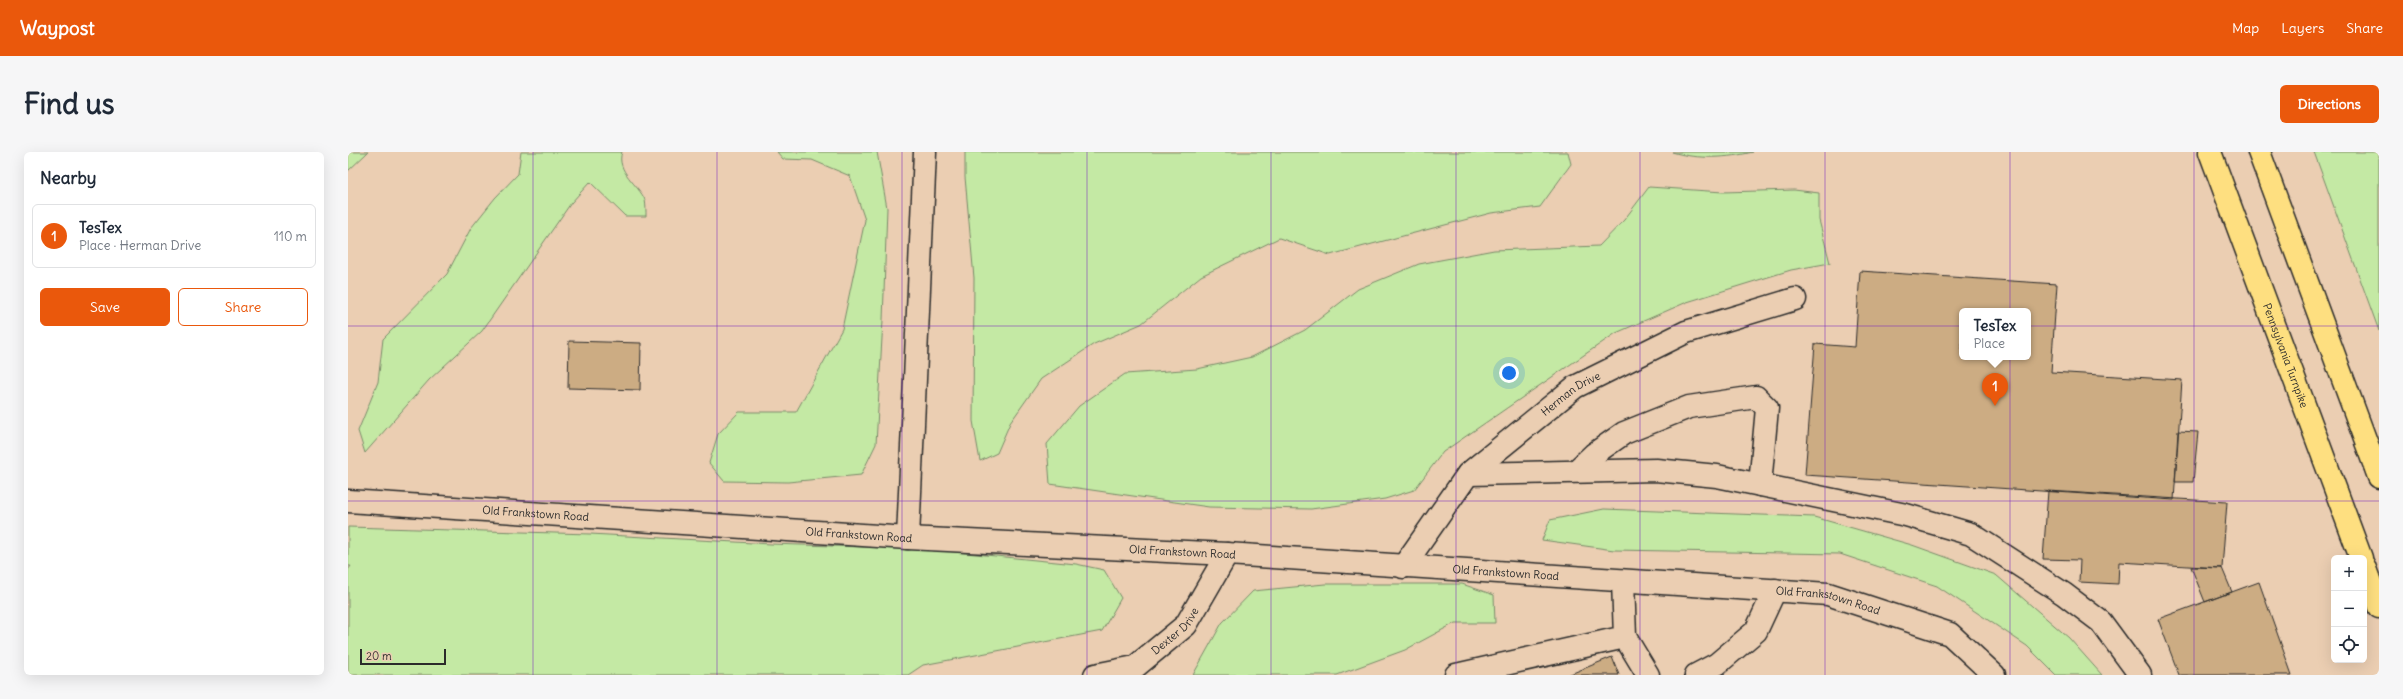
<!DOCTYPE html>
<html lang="en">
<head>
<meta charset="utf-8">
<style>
  :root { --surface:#fff; --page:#f6f6f7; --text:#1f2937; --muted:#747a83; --line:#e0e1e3; --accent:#ea580c }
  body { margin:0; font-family:Delius,sans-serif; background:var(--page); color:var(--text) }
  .controls { position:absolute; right:12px; bottom:12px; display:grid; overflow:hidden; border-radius:6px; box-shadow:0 4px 16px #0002 }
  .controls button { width:36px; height:36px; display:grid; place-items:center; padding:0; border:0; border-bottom:1px solid var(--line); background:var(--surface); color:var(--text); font:20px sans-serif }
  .scale { position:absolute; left:12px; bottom:10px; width:86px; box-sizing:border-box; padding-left:4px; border:2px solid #2b2b2b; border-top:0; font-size:11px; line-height:14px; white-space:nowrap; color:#2b2b2b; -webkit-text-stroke:3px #ebceb2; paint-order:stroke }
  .you { position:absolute; left:1161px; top:221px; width:14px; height:14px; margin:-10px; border:3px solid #fff; border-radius:50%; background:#1a73e8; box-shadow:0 0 0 6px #1a73e833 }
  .badge { display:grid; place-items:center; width:26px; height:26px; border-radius:50%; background:var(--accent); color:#fff; font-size:13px; font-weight:700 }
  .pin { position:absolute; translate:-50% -33px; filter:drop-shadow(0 1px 2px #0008) }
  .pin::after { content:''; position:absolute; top:21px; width:14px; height:12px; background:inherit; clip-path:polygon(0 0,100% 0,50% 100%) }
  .popup { position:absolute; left:1611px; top:156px; width:72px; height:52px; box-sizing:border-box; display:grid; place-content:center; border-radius:6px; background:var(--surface); filter:drop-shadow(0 1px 3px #0005); font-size:13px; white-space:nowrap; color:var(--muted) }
  .popup b { font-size:15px; color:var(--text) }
  .popup::after { content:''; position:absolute; left:50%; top:100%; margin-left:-8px; border:8px solid transparent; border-top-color:var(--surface) }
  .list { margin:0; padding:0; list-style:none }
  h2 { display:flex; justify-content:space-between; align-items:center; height:52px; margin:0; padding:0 16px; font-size:17px }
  h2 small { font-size:13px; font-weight:400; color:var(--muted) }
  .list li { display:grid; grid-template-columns:26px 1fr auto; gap:12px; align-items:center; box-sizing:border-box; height:64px; margin:0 8px 8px; padding:0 8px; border:1px solid var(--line); border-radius:6px }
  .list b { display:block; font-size:15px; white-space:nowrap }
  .list p { margin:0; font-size:13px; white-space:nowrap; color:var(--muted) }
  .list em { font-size:13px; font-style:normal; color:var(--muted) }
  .actions { display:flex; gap:8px; padding:12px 16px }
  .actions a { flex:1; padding:9px 0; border:1px solid var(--accent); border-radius:6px; text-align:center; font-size:14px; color:var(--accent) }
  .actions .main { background:var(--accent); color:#fff }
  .icon { flex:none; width:22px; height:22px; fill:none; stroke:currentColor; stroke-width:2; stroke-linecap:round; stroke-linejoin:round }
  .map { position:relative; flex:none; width:2031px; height:523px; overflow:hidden; border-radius:6px }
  header { display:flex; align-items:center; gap:24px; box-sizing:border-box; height:56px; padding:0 20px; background:var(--accent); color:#fff }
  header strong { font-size:19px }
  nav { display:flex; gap:22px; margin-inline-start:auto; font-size:14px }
  .intro { display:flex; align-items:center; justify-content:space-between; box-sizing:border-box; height:96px; padding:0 24px }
  h1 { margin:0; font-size:28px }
  .button { padding:10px 18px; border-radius:6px; background:var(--accent); color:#fff; font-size:14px; font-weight:700 }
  main { display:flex; gap:24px; padding:0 24px }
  aside { flex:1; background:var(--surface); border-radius:6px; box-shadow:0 4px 16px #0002 }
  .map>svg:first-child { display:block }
</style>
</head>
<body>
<header>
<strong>Waypost</strong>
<nav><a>Map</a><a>Layers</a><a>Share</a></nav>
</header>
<div class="intro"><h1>Find us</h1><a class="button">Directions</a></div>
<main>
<aside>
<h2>Nearby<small></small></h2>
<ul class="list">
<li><span class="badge">1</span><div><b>TesTex</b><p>Place · Herman Drive</p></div><em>110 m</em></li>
</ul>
<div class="actions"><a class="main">Save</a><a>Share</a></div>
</aside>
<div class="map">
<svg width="2031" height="523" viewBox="0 0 2031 523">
  <rect width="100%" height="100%" fill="#ebceb2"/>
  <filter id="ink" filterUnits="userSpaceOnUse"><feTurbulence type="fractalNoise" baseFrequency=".025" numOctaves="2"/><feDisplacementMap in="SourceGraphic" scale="8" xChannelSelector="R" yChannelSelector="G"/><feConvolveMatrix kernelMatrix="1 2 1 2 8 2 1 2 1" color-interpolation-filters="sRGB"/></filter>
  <g filter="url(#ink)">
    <path fill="#c4e9a4" stroke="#788a68" d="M 0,0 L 20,0 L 0,19 Z
      M 173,0 L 274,0 C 267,19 291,33 297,48 C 298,53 298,60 298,64 L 277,64 L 242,30 L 223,51 L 134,179 L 81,228 L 17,301 L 10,279 L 30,230 L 35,187 L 99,122 L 123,76 L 147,46 L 170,22 Z
      M 429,0 L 529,0 L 539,56 L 535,168 L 528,292 L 513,323 L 440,330 L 376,329 L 361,311 L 370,282 L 391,260 L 448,260 L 494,177 L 517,68 L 502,24 L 464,8 L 435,7 Z
      M 617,0 L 1220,0 L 1223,12 L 1192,55 L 1143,61 L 982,103 L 931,86 L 853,124 L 793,172 L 746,192 L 693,227 L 662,271 L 649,301 L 632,309 L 625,269 L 626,126 L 617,25 Z
      M 1324,0 L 1405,0 C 1380,6 1350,8 1324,0 Z
      M 1966,0 L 2031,0 L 2031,179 Z
      M 1301,35 L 1375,40 L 1446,38 L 1471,41 L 1471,68 L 1482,111 L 1443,118 L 1339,150 L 1268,181 L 1095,300 L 1066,338 L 1037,347 L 963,357 L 861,355 L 702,332 L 699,292 L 731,254 L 777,222 L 849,217 L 904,205 L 957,178 L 1010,137 L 1071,112 L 1146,98 L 1251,94 L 1276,68 Z
      M 1256,357 L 1466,365 L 1564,393 L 1648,423 L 1721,486 L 1754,523 L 1708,523 L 1679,494 L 1589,434 L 1492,402 L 1266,398 L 1194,388 L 1202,368 Z
      M 0,375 L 242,382 L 423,392 L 577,397 L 728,412 L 756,418 L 773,446 L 754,479 L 575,513 L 560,523 L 0,523 L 0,418 L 3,414 L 0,414 Z
      M 977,432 L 1114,432 L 1146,443 L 1147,471 L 1107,471 L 1057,498 L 989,523 L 845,523 L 874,471 L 905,439 Z"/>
    <path fill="#ccac83" stroke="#2b2b2b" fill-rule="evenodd" d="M 1512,119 L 1709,132 L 1703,220 L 1834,228 L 1826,348 L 1457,323 L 1467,192 L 1507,195 ZM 1614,159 L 1680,159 L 1680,205 L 1614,205 Z
      M 221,189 L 293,191 L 292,238 L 220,236 Z
      M 1830,279 L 1850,280 L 1845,330 L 1827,330 Z
      M 1700,339 L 1879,350 L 1874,416 L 1771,410 L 1770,432 L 1731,430 L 1732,408 L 1695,407 Z
      M 1843,415 L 1874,416 L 1884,440 L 1857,450 Z
      M 1911,430 L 1944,523 L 1831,523 L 1810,467 Z
      M 1264,505 L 1271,523 L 1220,523 Z"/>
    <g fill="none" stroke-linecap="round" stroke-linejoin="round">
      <defs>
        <g id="minor">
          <path d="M 1228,319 L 1246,302 L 1276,281 L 1341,255 L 1408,245 L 1419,256 L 1412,333"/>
          <path d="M 1120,322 L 1308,318 L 1369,324 L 1558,363 L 1623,382 L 1716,442 L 1753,470 L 1792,523"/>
          <path id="s1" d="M 0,349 L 560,386 L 879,402 L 1480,442 L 1602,482 L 1646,523"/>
          <path d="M 560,386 L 577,0"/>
          <path id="s2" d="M 1055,415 L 1120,322 L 1227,235 L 1338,180 L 1447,147"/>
          <path d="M 1277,485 L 1300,523"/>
          <path id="s3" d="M 747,523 L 787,515 L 838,473 L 879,402"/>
          <path d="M 1108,523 L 1277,485 L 1275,429"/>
          <path d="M 1348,523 L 1369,512 L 1408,479 L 1427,438"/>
        </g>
        <g id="highway">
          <path id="s4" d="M 1862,0 L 2013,406"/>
          <path d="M 1911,0 L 2031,325"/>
          <path d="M 2016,414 L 2031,455"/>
        </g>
      </defs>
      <use href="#minor" stroke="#2b2b2b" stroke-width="25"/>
      <use href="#highway" stroke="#2b2b2b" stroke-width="25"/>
      <use href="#minor" stroke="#ebceb2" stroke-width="22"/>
      <use href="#highway" stroke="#fedf80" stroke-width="22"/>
    </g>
  </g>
  <path fill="none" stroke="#7b2cbf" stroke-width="1" stroke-opacity="0.55" d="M 185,0 L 185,523M 369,0 L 369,523M 554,0 L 554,523M 739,0 L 739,523M 923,0 L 923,523M 1108,0 L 1108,523M 1292,0 L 1292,523M 1477,0 L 1477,523M 1662,0 L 1662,523M 1846,0 L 1846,523M 0,174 L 2031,174M 0,349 L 2031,349"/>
  <g text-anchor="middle" stroke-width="3.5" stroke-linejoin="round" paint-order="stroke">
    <g font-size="11" fill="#2b2b2b" stroke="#ebceb2">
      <text dy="4" stroke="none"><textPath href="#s4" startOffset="217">Pennsylvania Turnpike</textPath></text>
      <text dy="4" stroke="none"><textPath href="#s2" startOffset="244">Herman Drive</textPath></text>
      <text dy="4" stroke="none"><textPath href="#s1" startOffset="188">Old Frankstown Road</textPath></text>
      <text dy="4" stroke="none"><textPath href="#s1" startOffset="512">Old Frankstown Road</textPath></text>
      <text dy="4" stroke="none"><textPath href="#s1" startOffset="836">Old Frankstown Road</textPath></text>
      <text dy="4" stroke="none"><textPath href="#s1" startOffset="1160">Old Frankstown Road</textPath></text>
      <text dy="4" stroke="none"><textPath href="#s1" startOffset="1484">Old Frankstown Road</textPath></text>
      <text dy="4" stroke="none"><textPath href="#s3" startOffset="95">Dexter Drive</textPath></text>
    </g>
  </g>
</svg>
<div class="controls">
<button>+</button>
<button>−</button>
<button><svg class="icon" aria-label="locate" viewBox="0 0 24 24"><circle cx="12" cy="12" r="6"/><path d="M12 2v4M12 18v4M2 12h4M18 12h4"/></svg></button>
</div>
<div class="scale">20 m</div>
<div class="you"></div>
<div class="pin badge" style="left:1647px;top:254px">1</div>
<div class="popup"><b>TesTex</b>Place</div>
</div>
</main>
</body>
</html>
